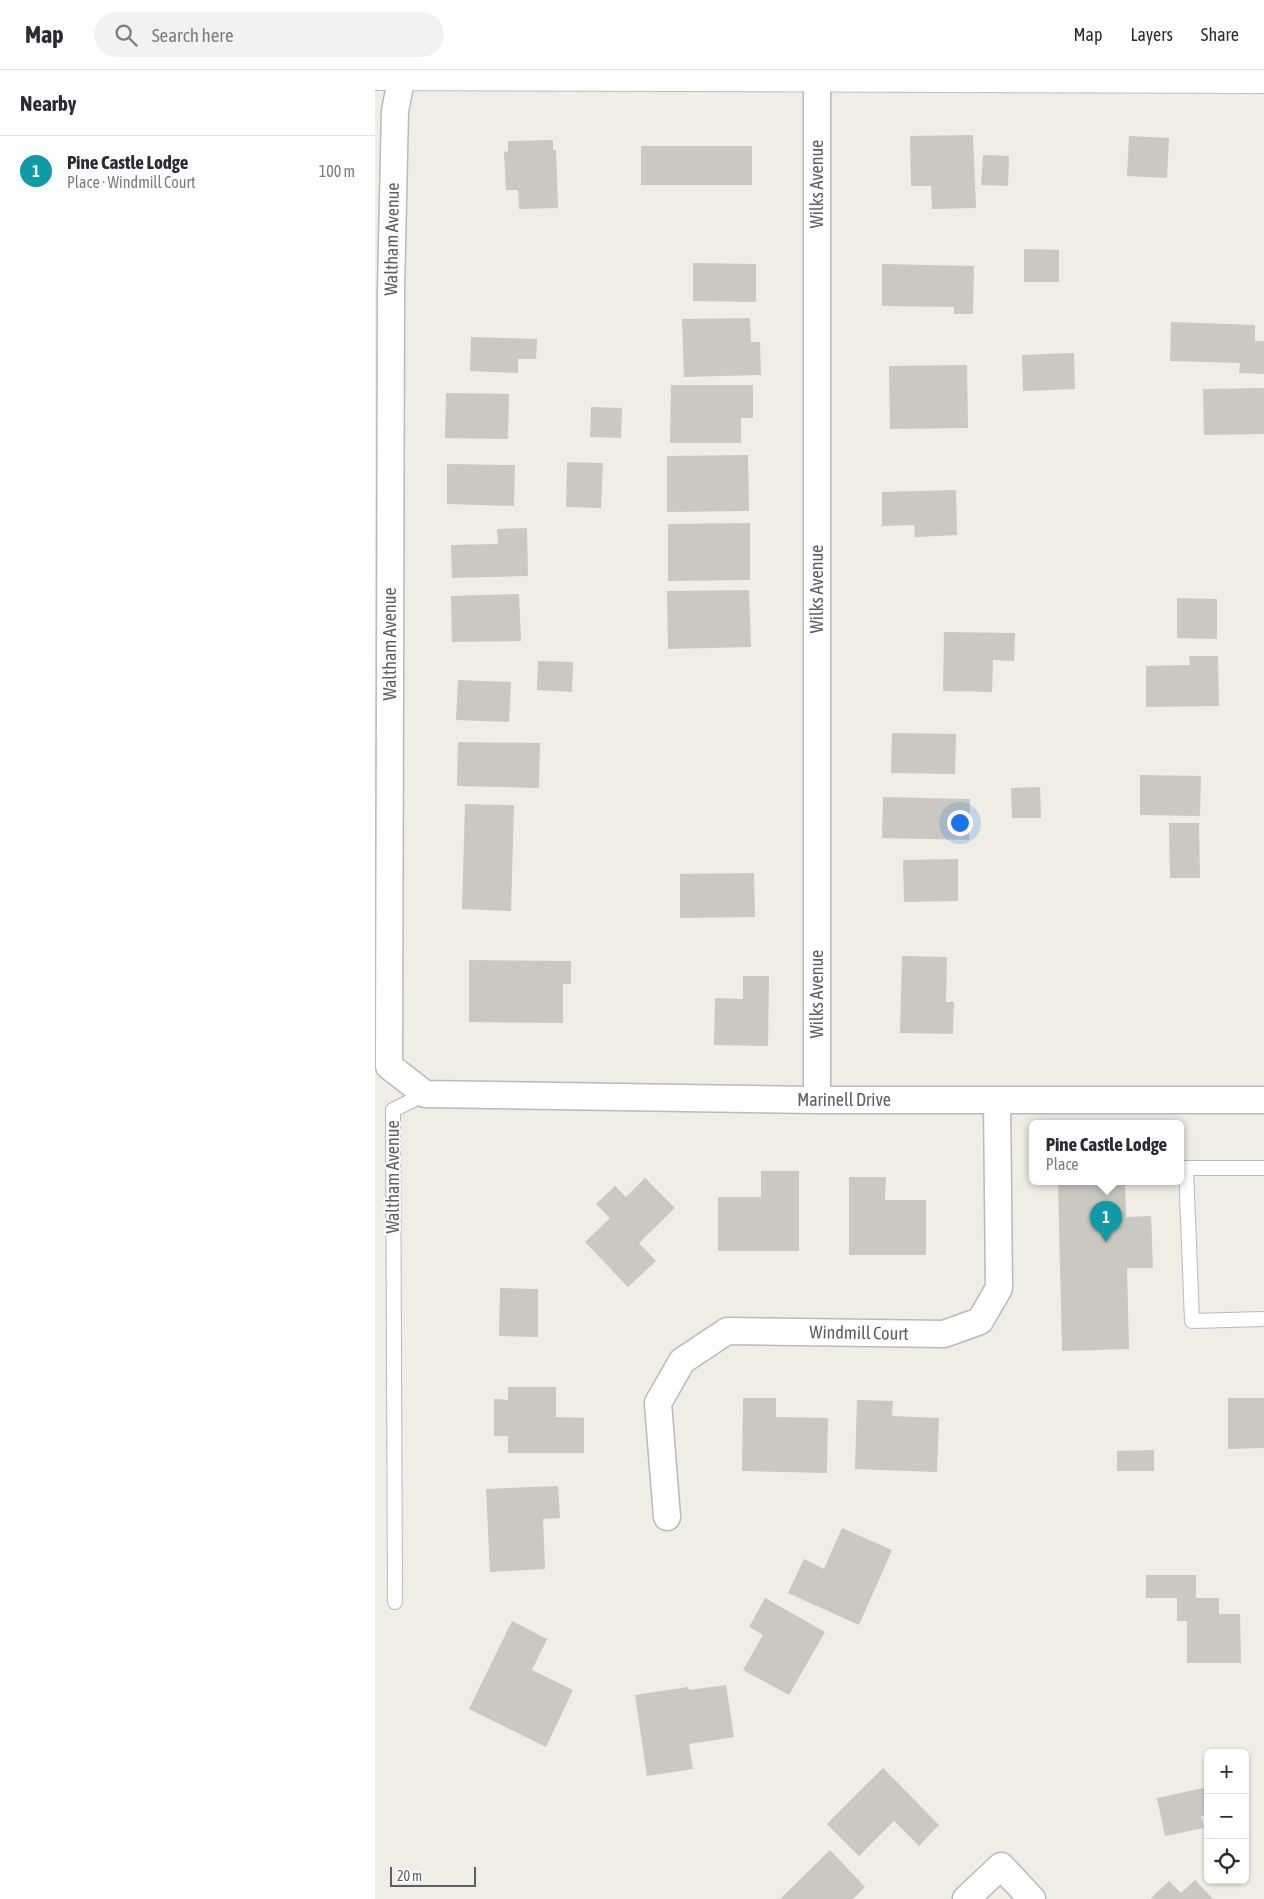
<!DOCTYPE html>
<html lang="en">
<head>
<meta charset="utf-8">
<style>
  :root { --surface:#fff; --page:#f2f2f3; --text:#2b2b33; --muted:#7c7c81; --line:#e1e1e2; --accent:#db2777 }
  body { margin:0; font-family:"Asap Condensed",sans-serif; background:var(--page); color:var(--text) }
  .controls { position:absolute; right:15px; bottom:15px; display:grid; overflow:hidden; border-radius:8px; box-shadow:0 1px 4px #0004 }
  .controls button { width:45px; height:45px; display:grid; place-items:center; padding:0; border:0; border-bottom:1px solid var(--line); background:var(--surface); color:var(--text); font:25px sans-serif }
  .scale { position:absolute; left:15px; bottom:12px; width:86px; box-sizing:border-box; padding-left:5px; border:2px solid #5c6065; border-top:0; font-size:14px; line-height:18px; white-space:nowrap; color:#5c6065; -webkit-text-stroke:4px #fff; paint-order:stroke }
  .you { position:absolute; left:584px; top:752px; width:18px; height:18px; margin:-12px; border:4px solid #fff; border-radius:50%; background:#1a73e8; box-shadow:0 0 0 8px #1a73e833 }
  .badge { display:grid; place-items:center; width:32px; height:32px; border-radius:50%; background:var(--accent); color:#fff; font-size:16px; font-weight:700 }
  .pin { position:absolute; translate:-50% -41px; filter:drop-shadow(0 1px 2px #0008) }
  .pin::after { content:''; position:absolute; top:26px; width:18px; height:15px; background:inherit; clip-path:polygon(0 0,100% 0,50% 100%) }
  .popup { position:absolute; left:654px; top:1050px; width:155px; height:65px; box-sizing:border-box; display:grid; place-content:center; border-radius:8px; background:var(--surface); filter:drop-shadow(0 1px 4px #0005); font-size:16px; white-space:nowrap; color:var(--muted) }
  .popup b { font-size:19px; color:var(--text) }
  .popup::after { content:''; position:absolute; left:50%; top:100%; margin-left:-10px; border:10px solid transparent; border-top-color:var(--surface) }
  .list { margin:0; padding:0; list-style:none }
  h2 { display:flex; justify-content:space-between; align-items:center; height:65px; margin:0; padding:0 20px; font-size:21px }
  h2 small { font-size:16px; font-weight:400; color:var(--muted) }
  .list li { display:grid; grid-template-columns:32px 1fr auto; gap:15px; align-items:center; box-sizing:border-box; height:70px; padding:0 20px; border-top:1px solid var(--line) }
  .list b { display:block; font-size:19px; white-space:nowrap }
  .list p { margin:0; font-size:16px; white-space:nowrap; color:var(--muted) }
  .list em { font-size:16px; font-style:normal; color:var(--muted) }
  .icon { flex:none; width:28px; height:28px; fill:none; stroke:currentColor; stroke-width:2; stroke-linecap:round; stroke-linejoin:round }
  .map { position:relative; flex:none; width:889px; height:1829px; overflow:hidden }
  header { display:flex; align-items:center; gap:30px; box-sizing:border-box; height:70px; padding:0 25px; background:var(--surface); border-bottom:1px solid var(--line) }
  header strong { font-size:24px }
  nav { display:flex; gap:28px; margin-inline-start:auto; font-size:18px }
  .search { width:350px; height:45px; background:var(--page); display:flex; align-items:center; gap:12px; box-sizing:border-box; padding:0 18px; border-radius:28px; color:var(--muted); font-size:19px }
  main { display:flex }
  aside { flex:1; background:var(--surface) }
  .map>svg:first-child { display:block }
</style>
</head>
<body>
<header>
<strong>Map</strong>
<div class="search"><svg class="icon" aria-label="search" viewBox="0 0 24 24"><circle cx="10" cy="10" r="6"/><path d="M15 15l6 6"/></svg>Search here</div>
<nav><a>Map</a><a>Layers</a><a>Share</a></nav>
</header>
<main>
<aside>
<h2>Nearby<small></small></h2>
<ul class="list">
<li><span class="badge" style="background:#0f9aa8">1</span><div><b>Pine Castle Lodge</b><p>Place · Windmill Court</p></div><em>100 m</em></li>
</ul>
</aside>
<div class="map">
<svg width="889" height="1829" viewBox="0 0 889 1829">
  <rect width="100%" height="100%" fill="#efede4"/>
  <path fill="#cac8c1" d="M 598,65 L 601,138 L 557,139 L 556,116 L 536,116 L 535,66 Z
    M 754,66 L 794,68 L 792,108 L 752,106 Z
    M 178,70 L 178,80 L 181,80 L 183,138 L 144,139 L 143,120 L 131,120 L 129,82 L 133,81 L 133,71 Z
    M 266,76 L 377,76 L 377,115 L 266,115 Z
    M 608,85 L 634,86 L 633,116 L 606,115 Z
    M 649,179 L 684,180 L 684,212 L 649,212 Z
    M 318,193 L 381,194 L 381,232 L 318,231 Z
    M 507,194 L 599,196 L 598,244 L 579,244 L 579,237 L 507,236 Z
    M 375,248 L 376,272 L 385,272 L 386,305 L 309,307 L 307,249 Z
    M 796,252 L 880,255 L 880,271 L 889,271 L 889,304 L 864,303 L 865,293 L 795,291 Z
    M 96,267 L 162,269 L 161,289 L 143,289 L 143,303 L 95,301 Z
    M 699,283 L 700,319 L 648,321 L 647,285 Z
    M 592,295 L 593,358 L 515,359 L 514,296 Z
    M 296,315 L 378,315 L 378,348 L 366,348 L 366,373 L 295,373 Z
    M 889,318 L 889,364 L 829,365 L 828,319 Z
    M 71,323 L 134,324 L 133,369 L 70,368 Z
    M 216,337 L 247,338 L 246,368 L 215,367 Z
    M 373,385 L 374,441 L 292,442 L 292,386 Z
    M 192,392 L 228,393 L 226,438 L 191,437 Z
    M 72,394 L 140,395 L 139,436 L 72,434 Z
    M 581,420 L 582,465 L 540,467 L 539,455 L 507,456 L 507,422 Z
    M 375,453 L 375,510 L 293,511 L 293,454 Z
    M 152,458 L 153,506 L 77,508 L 76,475 L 123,474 L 122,459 Z
    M 374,520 L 376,577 L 293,579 L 292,521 Z
    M 144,524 L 146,571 L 77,572 L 76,526 Z
    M 802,528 L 842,529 L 842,569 L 802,568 Z
    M 569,562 L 640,563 L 639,591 L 618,590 L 617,622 L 568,621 Z
    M 814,586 L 843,586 L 844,636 L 771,637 L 771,596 L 815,595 Z
    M 163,591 L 198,592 L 197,622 L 162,620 Z
    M 83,610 L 136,612 L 134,652 L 81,650 Z
    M 517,663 L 581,664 L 580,704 L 516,703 Z
    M 83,672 L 165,673 L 164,718 L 82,716 Z
    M 765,705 L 826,706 L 825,746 L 765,745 Z
    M 665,717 L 666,748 L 637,748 L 636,718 Z
    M 508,727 L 595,729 L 594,770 L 507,768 Z
    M 90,734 L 139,735 L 136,841 L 87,839 Z
    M 794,753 L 824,753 L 825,808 L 795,808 Z
    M 583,789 L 583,831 L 529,832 L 528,790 Z
    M 379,803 L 380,847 L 305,848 L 305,804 Z
    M 527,886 L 572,887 L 571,932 L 579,932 L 578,964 L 525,963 Z
    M 94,890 L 196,891 L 196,914 L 188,914 L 188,953 L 94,952 Z
    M 368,906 L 394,906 L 393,976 L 339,975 L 340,928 L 368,929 Z
    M 386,1101 L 424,1101 L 424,1181 L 343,1181 L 343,1127 L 386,1127 Z
    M 474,1107 L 511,1107 L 510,1130 L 551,1130 L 551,1185 L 474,1185 Z
    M 270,1108 L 300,1138 L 264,1173 L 281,1191 L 253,1217 L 210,1172 L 235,1148 L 221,1134 L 240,1116 L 251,1127 Z
    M 683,1111 L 750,1111 L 751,1147 L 776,1146 L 778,1198 L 752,1198 L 754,1279 L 687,1281 Z
    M 125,1218 L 163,1219 L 163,1267 L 124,1266 Z
    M 133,1317 L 181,1317 L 181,1347 L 209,1348 L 209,1383 L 133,1383 L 133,1366 L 119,1366 L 119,1329 L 133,1330 Z
    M 368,1328 L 401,1328 L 401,1347 L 453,1348 L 452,1403 L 367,1401 Z
    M 853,1328 L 889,1328 L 889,1378 L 853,1379 Z
    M 482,1330 L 518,1331 L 517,1346 L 564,1348 L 562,1402 L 480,1399 Z
    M 779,1380 L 779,1401 L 742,1401 L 742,1381 Z
    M 183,1416 L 185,1448 L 168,1449 L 170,1499 L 115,1502 L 111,1419 Z
    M 467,1458 L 517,1480 L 484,1555 L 413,1523 L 429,1489 L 449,1499 Z
    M 771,1505 L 821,1505 L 821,1528 L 844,1528 L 844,1544 L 865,1544 L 866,1593 L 812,1593 L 812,1551 L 802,1551 L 802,1528 L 771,1528 Z
    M 390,1528 L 450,1562 L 414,1625 L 368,1600 L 388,1565 L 374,1557 Z
    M 137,1551 L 172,1569 L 157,1600 L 198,1620 L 171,1677 L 94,1639 Z
    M 351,1615 L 359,1667 L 314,1674 L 318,1699 L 272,1706 L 260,1625 L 313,1617 L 314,1620 Z
    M 508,1698 L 564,1755 L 544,1776 L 519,1751 L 484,1786 L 452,1754 Z
    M 833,1717 L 833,1744 L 826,1746 L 829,1758 L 790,1766 L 782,1728 Z
    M 455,1780 L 490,1817 L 478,1829 L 405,1829 Z
    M 820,1810 L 838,1829 L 775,1829 L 794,1811 L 806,1823 Z"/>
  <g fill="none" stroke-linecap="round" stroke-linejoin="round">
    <defs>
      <path id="lane" d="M 889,1098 L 811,1098 L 817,1251 L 889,1249
        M 20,1532 L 18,1040 L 50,1024"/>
      <path id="street" d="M 28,0 L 20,41 L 16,219 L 14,996 L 50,1024 L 442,1030 L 889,1030
        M 442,8 L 442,1030
        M 292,1447 L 283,1333 L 307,1291 L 352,1261 L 569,1264 L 605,1251 L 624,1218 L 622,1031
        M 591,1829 L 626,1796 L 657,1829"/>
      <path id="secondary" d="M 0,6 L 889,9"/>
    </defs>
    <use href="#lane" stroke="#b7babe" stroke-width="16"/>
    <use href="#street" stroke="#b7babe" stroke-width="29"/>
    <use href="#secondary" stroke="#babdc3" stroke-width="30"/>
    <use href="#lane" stroke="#fff" stroke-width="14"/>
    <use href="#street" stroke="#fff" stroke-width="26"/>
    <use href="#secondary" stroke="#fff" stroke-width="28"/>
  </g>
  <g text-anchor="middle" stroke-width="4" stroke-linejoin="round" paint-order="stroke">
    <g font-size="18" fill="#5c6065" stroke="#fff">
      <text transform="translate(442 114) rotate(-90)" y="6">Wilks Avenue</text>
      <text transform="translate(17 169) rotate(-89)" y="6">Waltham Avenue</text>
      <text transform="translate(442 519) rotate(-90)" y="6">Wilks Avenue</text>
      <text transform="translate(15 574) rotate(-90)" y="6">Waltham Avenue</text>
      <text transform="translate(442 924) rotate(-90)" y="6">Wilks Avenue</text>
      <text x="469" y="1036">Marinell Drive</text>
      <text transform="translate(18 1107) rotate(-90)" y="6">Waltham Avenue</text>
      <text transform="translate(484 1263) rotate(1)" y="6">Windmill Court</text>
    </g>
  </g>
</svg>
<div class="controls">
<button>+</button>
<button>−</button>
<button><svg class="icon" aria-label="locate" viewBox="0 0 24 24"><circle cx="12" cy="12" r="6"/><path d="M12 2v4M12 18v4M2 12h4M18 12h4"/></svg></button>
</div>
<div class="scale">20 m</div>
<div class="you"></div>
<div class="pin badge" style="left:731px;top:1172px;background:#0f9aa8">1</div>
<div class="popup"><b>Pine Castle Lodge</b>Place</div>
</div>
</main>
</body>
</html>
